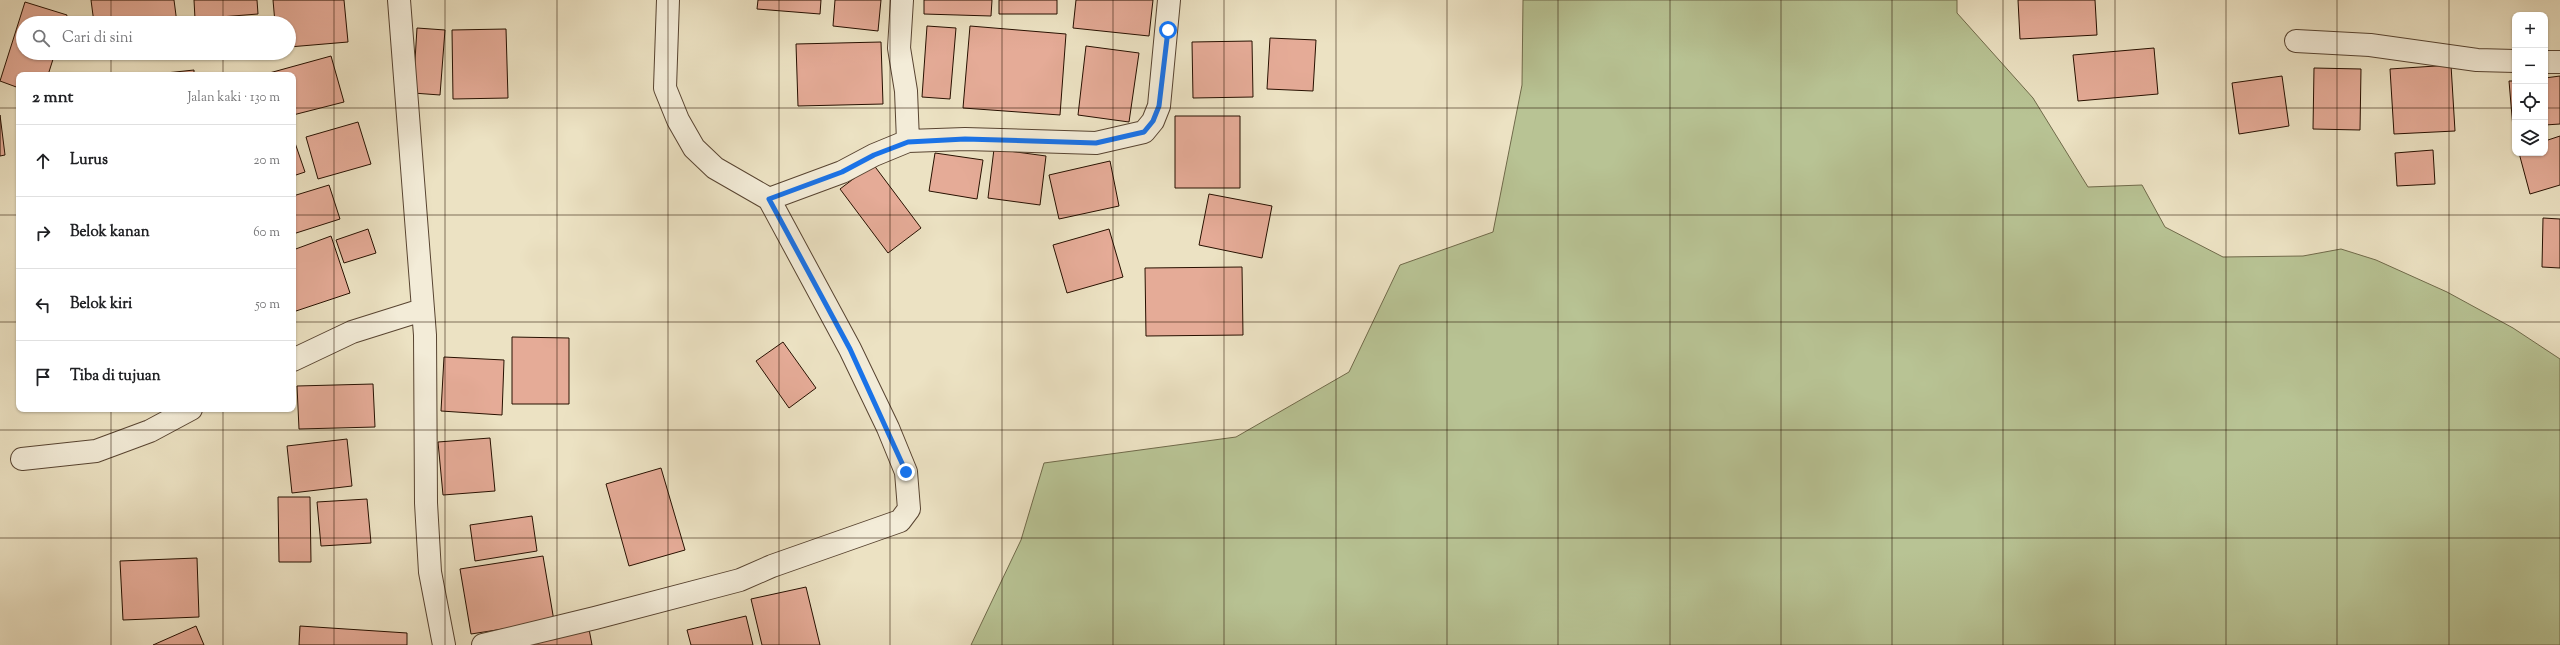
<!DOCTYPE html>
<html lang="id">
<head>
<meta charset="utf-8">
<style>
  :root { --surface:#fff; --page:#f6f6f6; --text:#202124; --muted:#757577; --line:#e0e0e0 }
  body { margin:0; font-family:"Sorts Mill Goudy",serif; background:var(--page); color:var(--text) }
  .controls { position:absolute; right:12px; top:12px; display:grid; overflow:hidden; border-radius:8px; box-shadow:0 1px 3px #0004 }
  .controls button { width:36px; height:36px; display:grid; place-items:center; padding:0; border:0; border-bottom:1px solid var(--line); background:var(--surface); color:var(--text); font:20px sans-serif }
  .stop { position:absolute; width:12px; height:12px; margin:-9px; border:3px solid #1a73e8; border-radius:50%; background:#fff }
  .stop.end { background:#1a73e8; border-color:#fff; box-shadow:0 1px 4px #0008 }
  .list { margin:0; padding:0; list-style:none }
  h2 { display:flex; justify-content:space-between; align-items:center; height:52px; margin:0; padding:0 16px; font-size:17px }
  h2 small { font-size:13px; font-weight:400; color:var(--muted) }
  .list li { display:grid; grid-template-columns:26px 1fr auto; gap:12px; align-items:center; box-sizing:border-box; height:72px; padding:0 16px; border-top:1px solid var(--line) }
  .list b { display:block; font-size:15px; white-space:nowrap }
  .list em { font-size:13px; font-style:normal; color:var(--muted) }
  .icon { flex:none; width:22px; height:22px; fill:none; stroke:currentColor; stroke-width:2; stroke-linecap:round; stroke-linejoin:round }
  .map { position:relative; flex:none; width:2560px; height:645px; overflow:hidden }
  .search { position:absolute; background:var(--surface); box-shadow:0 1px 3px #0004; left:16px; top:16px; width:280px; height:44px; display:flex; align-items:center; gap:10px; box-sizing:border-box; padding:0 14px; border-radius:22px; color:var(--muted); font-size:15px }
  .panel { position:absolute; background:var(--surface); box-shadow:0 1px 3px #0004; left:16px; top:72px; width:280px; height:340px; border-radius:8px }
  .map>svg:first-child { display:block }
</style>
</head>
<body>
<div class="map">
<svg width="2560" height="645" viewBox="0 0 2560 645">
  <rect width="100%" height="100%" fill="#ece2c3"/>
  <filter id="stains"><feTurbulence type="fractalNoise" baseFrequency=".005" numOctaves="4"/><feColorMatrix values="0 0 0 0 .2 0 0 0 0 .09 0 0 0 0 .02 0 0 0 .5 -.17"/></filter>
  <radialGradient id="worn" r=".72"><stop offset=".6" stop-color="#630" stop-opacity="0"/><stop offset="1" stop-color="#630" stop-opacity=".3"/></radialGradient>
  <path fill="#b8c394" stroke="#706a4a" d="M 1523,0 L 1957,0 L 1957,13 L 2033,98 L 2088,187 L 2142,185 L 2165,227 L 2223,257 L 2303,256 L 2341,249 L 2376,260 L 2447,292 L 2513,328 L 2560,359 L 2560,645 L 971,645 L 1021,540 L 1044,463 L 1236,437 L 1349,372 L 1400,265 L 1493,232 L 1522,85 Z"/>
  <path fill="#e5ab97" stroke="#271000" d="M 91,0 L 174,0 L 177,23 L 94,23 Z
    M 194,0 L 257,0 L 258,14 L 195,19 Z
    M 273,0 L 344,0 L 348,42 L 289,47 L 289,23 L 275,23 Z
    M 758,0 L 821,0 L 820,14 L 757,9 Z
    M 835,0 L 881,0 L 878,31 L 833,26 Z
    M 924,0 L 992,0 L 991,16 L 924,14 Z
    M 999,0 L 1057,0 L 1057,14 L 999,14 Z
    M 1076,0 L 1153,0 L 1149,36 L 1073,28 Z
    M 2018,0 L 2095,0 L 2097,35 L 2020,39 Z
    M 25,2 L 67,15 L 65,23 L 23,23 L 23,53 L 55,53 L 48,75 L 19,75 L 19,88 L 0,81 Z
    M 927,26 L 956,28 L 950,99 L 922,97 Z
    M 970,26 L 1066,34 L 1060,115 L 963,108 Z
    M 417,28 L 445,30 L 440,95 L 413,93 Z
    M 506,29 L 508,98 L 453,99 L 452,30 Z
    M 1270,38 L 1316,40 L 1313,91 L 1267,89 Z
    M 1252,41 L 1253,97 L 1193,98 L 1192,42 Z
    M 881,42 L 883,104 L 798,106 L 796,44 Z
    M 1086,46 L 1139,53 L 1129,122 L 1078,115 Z
    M 2154,48 L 2158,94 L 2078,101 L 2073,55 Z
    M 331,56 L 344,102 L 293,115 L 293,75 L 262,75 Z
    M 2451,65 L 2455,131 L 2394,134 L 2390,69 Z
    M 2314,68 L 2361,69 L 2360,130 L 2313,129 Z
    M 194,70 L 194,75 L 147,75 Z
    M 2282,76 L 2289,126 L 2239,134 L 2232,83 Z
    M 2560,76 L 2560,124 L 2545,125 L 2545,78 Z
    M 2509,81 L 2515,81 L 2515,128 L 2513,128 Z
    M 0,115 L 5,155 L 0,156 Z
    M 1175,116 L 1240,116 L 1240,188 L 1175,188 Z
    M 358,122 L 371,164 L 318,179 L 306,137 Z
    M 2560,136 L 2560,185 L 2530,194 L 2519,153 L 2545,153 L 2545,141 Z
    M 293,137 L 305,172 L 293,176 Z
    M 994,149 L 1046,156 L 1040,205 L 988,198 Z
    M 2433,150 L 2435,184 L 2397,186 L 2395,153 Z
    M 935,153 L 983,160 L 977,199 L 929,191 Z
    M 1110,161 L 1119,206 L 1059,219 L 1049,175 Z
    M 873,164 L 921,228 L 888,253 L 840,189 Z
    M 329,185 L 340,219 L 293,234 L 293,196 Z
    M 1209,194 L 1272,206 L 1262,258 L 1199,245 Z
    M 2543,218 L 2560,219 L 2560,268 L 2542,267 Z
    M 368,229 L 376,253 L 344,263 L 336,240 Z
    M 1109,229 L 1123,277 L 1067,293 L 1053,245 Z
    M 331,236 L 350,293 L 293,312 L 293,250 Z
    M 1242,267 L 1243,335 L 1146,336 L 1145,268 Z
    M 512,337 L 569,338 L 569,404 L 512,404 Z
    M 783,342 L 816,388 L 789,408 L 756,361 Z
    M 444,357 L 504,360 L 502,415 L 441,411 Z
    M 373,384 L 375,427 L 299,429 L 297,386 Z
    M 490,438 L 495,491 L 443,495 L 438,442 Z
    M 347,439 L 352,486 L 292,493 L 287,446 Z
    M 661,468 L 685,550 L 629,566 L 606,484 Z
    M 278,497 L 310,497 L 311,562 L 279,562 Z
    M 367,499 L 371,543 L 321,546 L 317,502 Z
    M 532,516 L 537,551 L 475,561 L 470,525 Z
    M 543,556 L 554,621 L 471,634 L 460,569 Z
    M 197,558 L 199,617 L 123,620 L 120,561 Z
    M 806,587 L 820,645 L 762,645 L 751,599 Z
    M 746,616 L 753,645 L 691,645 L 687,630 Z
    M 196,626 L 204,645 L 153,645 Z
    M 300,626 L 407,633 L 407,645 L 299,645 Z
    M 589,629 L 592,645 L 521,645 Z"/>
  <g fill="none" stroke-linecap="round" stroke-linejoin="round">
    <defs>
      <path id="street" d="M 399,0 L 425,335 L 426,503 L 430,572 L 444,645
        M 902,0 L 899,48 L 906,91 L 908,141
        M 2296,41 L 2370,45 L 2477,60 L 2515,61
        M 2545,62 L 2560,62
        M 769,199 L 842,172 L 874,155 L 908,141 L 965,139 L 1096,143 L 1144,132 L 1153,121 L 1159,106 L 1169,0
        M 293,360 L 352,332 L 422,310
        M 22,459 L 96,451 L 150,431 L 191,409
        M 483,645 L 595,618 L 740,580 L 772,566 L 900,521 L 909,509 L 906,472 L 888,428 L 850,349 L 769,199 L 715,168 L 694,148 L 678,120 L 665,88 L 668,0"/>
    </defs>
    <use href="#street" stroke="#584431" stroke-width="24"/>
    <use href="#street" stroke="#f3ecd8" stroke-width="22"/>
  </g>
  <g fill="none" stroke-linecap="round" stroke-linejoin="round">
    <path stroke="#1a73e8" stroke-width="5" d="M 906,472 L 850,349 L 769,199 L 842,172 L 874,155 L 908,142 L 965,139 L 1096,143 L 1144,132 L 1153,121 L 1159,106 L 1168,30"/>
  </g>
  <path fill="none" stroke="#271000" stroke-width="1" stroke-opacity="0.55" d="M 111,0 L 111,23M 223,0 L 223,23M 334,0 L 334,645M 445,0 L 445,645M 557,0 L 557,645M 668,0 L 668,645M 779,0 L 779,645M 890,0 L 890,645M 1002,0 L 1002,645M 1113,0 L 1113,645M 1224,0 L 1224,645M 1336,0 L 1336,645M 1447,0 L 1447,645M 1558,0 L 1558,645M 1670,0 L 1670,645M 1781,0 L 1781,645M 1892,0 L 1892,645M 2003,0 L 2003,645M 2115,0 L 2115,645M 2226,0 L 2226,645M 2337,0 L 2337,645M 2449,0 L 2449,645M 111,53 L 111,75M 223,53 L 223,75M 0,108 L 19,108M 293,108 L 2515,108M 2545,108 L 2560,108M 0,215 L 19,215M 293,215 L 2560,215M 0,322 L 19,322M 293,322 L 2560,322M 111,409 L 111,645M 223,409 L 223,645M 0,430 L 2560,430M 0,538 L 2560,538"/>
  <rect width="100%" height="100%" filter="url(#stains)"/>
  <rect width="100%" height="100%" fill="url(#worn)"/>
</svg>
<div class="controls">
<button>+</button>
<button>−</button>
<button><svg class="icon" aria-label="locate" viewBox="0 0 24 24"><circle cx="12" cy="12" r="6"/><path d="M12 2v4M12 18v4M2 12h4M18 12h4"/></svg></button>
<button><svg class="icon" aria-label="layers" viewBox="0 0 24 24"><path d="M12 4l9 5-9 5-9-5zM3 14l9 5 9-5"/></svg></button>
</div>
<div class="stop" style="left:1168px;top:30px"></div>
<div class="stop end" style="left:906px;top:472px"></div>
<div class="search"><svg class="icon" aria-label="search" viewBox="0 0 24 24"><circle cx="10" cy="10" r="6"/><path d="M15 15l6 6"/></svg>Cari di sini</div>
<section class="panel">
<h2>2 mnt<small>Jalan kaki · 130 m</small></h2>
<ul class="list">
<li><svg class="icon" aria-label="ahead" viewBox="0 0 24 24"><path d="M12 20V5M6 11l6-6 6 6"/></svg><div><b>Lurus</b></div><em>20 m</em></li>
<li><svg class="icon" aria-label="right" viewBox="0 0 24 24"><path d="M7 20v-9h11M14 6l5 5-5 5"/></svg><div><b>Belok kanan</b></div><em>60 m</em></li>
<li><svg class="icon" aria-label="left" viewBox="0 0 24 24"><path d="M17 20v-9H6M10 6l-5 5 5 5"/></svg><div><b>Belok kiri</b></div><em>50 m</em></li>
<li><svg class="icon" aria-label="arrive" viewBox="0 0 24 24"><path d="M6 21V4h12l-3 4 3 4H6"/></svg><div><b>Tiba di tujuan</b></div></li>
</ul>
</section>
</div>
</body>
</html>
